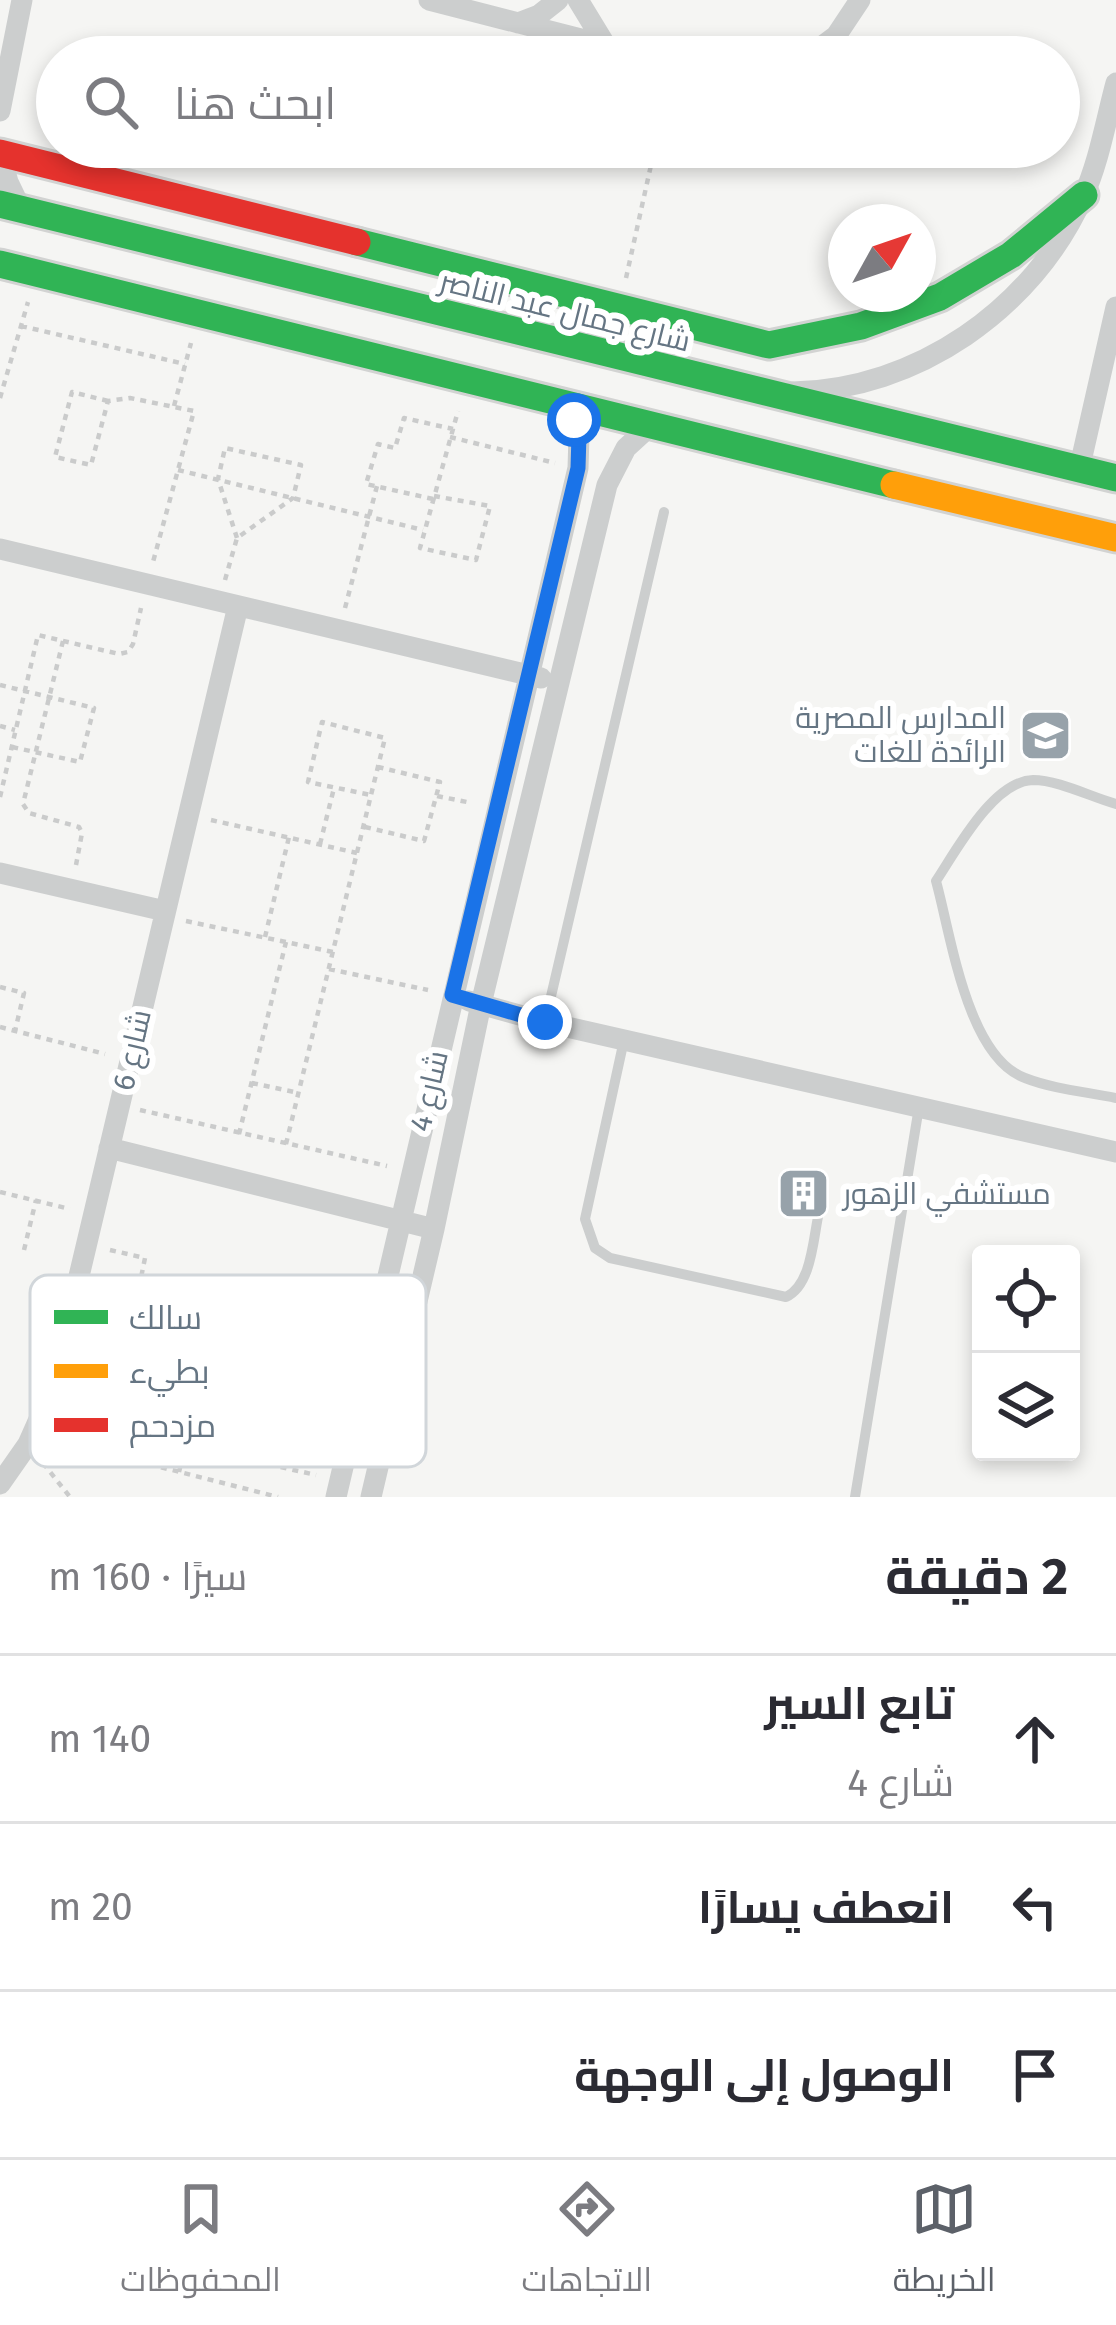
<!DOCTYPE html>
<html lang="ar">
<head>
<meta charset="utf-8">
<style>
  :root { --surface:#fff; --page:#f7f7f7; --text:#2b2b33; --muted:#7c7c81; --line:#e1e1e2; --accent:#5c6169 }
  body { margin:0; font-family:"Fira Sans",Cairo,sans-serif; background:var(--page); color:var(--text); direction:rtl }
  .controls { position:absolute; right:36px; bottom:36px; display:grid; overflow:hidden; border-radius:12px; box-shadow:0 6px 18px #0003 }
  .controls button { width:108px; height:108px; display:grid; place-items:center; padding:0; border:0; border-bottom:3px solid var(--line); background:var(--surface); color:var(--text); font:60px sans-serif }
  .compass { position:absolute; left:828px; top:204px; width:108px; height:108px; border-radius:50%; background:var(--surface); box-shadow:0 6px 18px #0003; rotate:50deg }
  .stop { position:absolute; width:36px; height:36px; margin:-27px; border:9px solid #1a73e8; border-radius:50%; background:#fff }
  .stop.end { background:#1a73e8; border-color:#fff; box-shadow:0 3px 12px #0008 }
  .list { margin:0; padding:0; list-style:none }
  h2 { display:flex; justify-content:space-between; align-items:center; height:156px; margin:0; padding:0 48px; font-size:51px }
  h2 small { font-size:39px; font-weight:400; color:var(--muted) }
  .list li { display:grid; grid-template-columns:78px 1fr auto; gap:36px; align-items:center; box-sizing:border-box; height:168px; padding:0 48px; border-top:3px solid var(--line) }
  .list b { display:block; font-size:45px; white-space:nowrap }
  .list p { margin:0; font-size:39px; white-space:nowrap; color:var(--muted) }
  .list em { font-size:39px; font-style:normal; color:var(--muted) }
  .icon { flex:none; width:66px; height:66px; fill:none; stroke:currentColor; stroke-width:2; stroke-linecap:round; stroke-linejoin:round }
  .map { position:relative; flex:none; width:1116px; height:1497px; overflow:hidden; direction:ltr }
  .search { position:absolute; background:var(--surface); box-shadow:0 6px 18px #0003; left:36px; right:36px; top:36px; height:132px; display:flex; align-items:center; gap:30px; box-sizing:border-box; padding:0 42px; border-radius:66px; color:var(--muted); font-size:45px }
  .sheet { height:660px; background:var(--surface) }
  nav { display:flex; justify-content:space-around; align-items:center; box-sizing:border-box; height:168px; border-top:3px solid var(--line); background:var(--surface); font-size:33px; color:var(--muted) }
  nav a { display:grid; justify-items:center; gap:6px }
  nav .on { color:var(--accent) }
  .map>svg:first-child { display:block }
</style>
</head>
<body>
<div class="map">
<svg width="1116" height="1497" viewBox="0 0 1116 1497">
  <rect width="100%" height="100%" fill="#f5f5f3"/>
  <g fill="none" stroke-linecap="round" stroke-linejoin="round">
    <defs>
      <path id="fast" d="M 0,204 L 1116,478
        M 357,242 L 769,345 L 861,326 L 940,297 L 1011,255 L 1084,195
        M 0,264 L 894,485"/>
      <path id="slow" d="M 894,485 L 1116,538"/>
      <path id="jam" d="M 0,153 L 357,242"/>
    </defs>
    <use href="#fast" stroke="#d2d3d2" stroke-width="33"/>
    <use href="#slow" stroke="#d2d3d2" stroke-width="33"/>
    <use href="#jam" stroke="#d2d3d2" stroke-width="33"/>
    <path stroke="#cacbcb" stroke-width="4.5" stroke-dasharray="6 6" stroke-linecap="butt" d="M 626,278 L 655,147
      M 21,326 L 185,364
      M 0,398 L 28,302
      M 108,401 L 72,392 L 55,457 L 91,465 L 108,401 L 130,398 L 194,411 L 153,562
      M 174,406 L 191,343
      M 450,437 L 555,463
      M 178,470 L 423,530
      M 434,496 L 490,506 L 476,560 L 420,548 L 458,411
      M 433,499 L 366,484 L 378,444 L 395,448 L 404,418 L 453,429
      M 225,580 L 237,538 L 293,498 L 301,465 L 225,448 L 218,479 L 237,538
      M 345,608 L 377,486
      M 63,641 L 23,804 L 29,813 L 79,827 L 82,833 L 76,865
      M 0,685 L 94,708 L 80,762 L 12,747
      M 0,726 L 15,730
      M 437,796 L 472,803
      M 0,797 L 38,635 L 119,654 L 128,652 L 133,644 L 141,608
      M 211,820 L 357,853
      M 365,827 L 424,841 L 440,782 L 378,767
      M 320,844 L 334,788
      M 186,921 L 333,952
      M 265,937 L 289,837
      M 329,969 L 428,990
      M 0,987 L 24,993 L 15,1031
      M 0,1027 L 105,1054
      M 252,1083 L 299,1093
      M 140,1110 L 387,1166
      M 239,1134 L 286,942
      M 286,1144 L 371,795 L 385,738 L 322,722 L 308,782 L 371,795
      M 0,1192 L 70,1209
      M 24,1250 L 36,1200
      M 110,1250 L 145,1258 L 115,1405
      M 83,1352 L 124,1359
      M 74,1395 L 191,1425
      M 187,1446 L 316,1475
      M 55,1448 L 113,1455 L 278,1497
      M 113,1454 L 125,1408
      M 43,1463 L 70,1497
      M 279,1467 L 306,1358
      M 179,1472 L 213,1336 L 340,1366"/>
    <path stroke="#cccece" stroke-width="10" d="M 1116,804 C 1091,797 1058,780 1033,780 C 993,781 956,851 936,881 C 951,935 967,1057 1025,1078 C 1053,1089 1087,1092 1116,1098
      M 545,1022 L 664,512
      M 624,1040 L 585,1219 L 595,1248 L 610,1258 L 786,1297 C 812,1285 813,1238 819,1212
      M 855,1497 L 919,1107"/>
    <path stroke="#cccece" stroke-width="21" d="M 429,0 L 651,57
      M 578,0 L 606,46
      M 518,23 L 539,15 L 558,0
      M 808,57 L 836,36 L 860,0
      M 0,111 L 22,0
      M 0,151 L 8,182 L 21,209
      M 793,392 C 916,390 1033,309 1083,197 C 1099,162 1106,120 1116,83
      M 1079,470 L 1116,307
      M 0,549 L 541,678
      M 0,873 L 165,911
      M 469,1001 L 545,1022 L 1116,1152
      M 109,1148 L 434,1229
      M 0,1484 L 28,1444 L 52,1390 L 238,606
      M 336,1497 L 578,468 L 579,435 L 567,406
      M 371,1497 L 434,1229 L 481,1004 L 607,485 L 626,448 L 649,427"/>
    <use href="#fast" stroke="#30b455" stroke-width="27"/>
    <use href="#slow" stroke="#ff9f0a" stroke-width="27"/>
    <use href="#jam" stroke="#e5322d" stroke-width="27"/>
  </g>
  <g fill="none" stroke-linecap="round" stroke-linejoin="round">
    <path stroke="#1a73e8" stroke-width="15" d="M 545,1022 L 452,995 L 578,468 L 579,435 L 574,420"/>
  </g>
  <defs>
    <symbol id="school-square" viewBox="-11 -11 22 22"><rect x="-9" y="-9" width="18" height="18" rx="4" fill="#97a2aa" stroke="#fff"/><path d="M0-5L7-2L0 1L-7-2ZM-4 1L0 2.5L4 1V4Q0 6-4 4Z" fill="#fff"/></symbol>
    <symbol id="building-square" viewBox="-11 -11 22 22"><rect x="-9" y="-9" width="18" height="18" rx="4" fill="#97a2aa" stroke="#fff"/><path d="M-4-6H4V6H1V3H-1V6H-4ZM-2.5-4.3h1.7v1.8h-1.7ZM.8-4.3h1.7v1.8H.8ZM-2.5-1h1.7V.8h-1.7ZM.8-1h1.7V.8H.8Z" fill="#fff"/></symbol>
  </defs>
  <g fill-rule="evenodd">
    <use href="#school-square" x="1016" y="706" width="59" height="59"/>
    <use href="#building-square" x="774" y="1164" width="59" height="59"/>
  </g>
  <g text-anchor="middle" stroke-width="12" stroke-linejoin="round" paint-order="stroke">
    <g font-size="30" fill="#657583" stroke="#fff">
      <text transform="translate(565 311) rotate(14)" y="10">شارع جمال عبد الناصر</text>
      <text transform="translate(132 1050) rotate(-77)" y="10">شارع 6</text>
      <text transform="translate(429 1091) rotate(-77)" y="10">شارع 4</text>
    </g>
    <g font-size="30" fill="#657583" stroke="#fff" text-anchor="end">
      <text x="1006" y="728">المدارس المصرية<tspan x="1006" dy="34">الرائدة للغات</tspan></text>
      <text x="843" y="1204" text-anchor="start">مستشفي الزهور</text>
    </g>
  </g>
  <rect x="30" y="1275" width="396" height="192" rx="18" fill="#fff" stroke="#d1d6da" stroke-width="3"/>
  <rect x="54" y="1310" width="54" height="14" fill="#30b455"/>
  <rect x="54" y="1364" width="54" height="14" fill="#ff9f0a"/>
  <rect x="54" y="1418" width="54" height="14" fill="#e5322d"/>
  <g font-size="33" fill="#657583">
    <text x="129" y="1329">سالك</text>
    <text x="129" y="1383">بطيء</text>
    <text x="129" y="1437">مزدحم</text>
  </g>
</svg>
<div class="controls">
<button><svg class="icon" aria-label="locate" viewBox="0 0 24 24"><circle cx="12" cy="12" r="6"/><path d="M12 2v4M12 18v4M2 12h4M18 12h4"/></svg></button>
<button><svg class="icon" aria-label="layers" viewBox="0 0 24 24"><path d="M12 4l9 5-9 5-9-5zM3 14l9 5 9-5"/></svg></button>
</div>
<svg class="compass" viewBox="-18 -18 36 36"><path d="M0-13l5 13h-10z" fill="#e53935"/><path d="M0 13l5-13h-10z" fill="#7c7c81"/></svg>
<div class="stop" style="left:574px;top:420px"></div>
<div class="stop end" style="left:545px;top:1022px"></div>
<div class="search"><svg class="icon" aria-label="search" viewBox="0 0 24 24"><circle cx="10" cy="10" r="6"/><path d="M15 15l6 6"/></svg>ابحث هنا</div>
</div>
<section class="sheet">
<h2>2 دقيقة<small>سيرًا · 160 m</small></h2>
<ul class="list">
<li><svg class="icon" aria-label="ahead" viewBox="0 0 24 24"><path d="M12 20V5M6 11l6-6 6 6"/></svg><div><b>تابع السير</b><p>شارع 4</p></div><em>140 m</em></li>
<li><svg class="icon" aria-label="left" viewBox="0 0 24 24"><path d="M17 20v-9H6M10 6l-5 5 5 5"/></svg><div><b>انعطف يسارًا</b></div><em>20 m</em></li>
<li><svg class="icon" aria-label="arrive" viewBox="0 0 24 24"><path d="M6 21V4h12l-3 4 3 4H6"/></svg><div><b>الوصول إلى الوجهة</b></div></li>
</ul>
</section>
<nav>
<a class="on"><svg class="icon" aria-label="map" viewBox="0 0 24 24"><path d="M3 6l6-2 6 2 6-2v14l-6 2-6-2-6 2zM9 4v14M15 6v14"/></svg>الخريطة</a>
<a><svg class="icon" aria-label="directions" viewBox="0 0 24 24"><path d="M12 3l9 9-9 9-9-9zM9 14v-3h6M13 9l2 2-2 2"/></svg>الاتجاهات</a>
<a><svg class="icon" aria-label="saved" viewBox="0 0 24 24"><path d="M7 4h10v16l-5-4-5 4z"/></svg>المحفوظات</a>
</nav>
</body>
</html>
